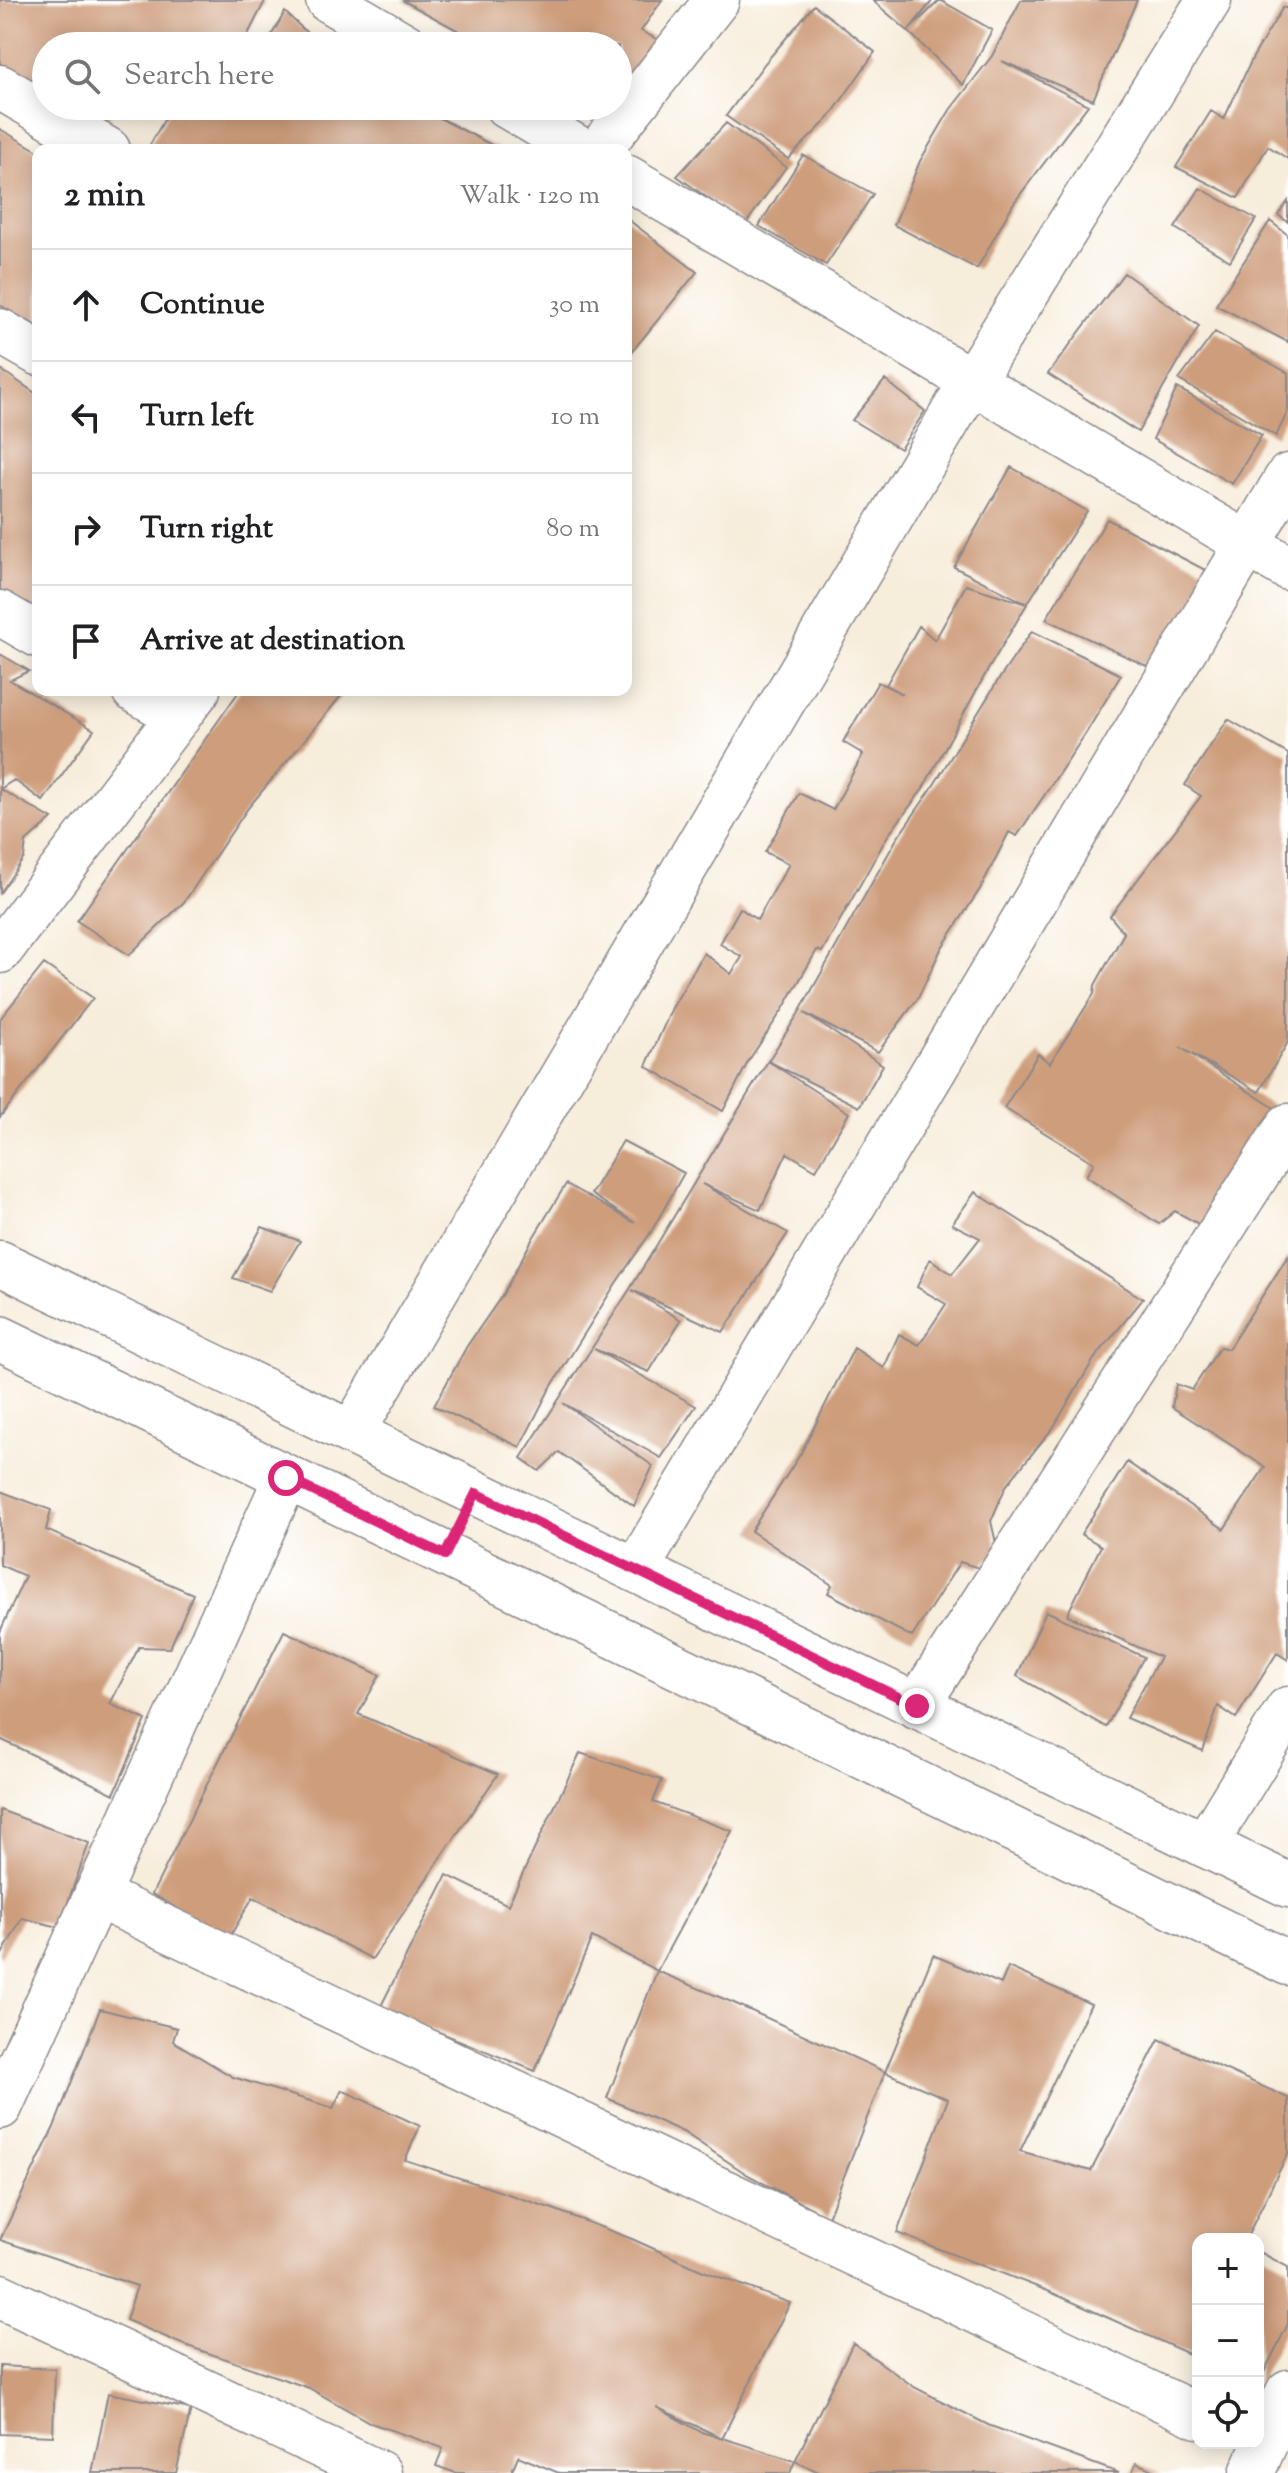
<!DOCTYPE html>
<html lang="en">
<head>
<meta charset="utf-8">
<style>
  :root { --surface:#fff; --page:#f6f6f6; --text:#202124; --muted:#757577; --line:#e0e0e0 }
  body { margin:0; font-family:"Sorts Mill Goudy",serif; background:var(--page); color:var(--text) }
  .controls { position:absolute; right:24px; bottom:24px; display:grid; overflow:hidden; border-radius:16px; box-shadow:0 4px 20px #0003 }
  .controls button { width:72px; height:72px; display:grid; place-items:center; padding:0; border:0; border-bottom:2px solid var(--line); background:var(--surface); color:var(--text); font:40px sans-serif }
  .stop { position:absolute; width:24px; height:24px; margin:-18px; border:6px solid #db2777; border-radius:50%; background:#fff }
  .stop.end { background:#db2777; border-color:#fff; box-shadow:0 2px 8px #0008 }
  .list { margin:0; padding:0; list-style:none }
  h2 { display:flex; justify-content:space-between; align-items:center; height:104px; margin:0; padding:0 32px; font-size:34px }
  h2 small { font-size:26px; font-weight:400; color:var(--muted) }
  .list li { display:grid; grid-template-columns:52px 1fr auto; gap:24px; align-items:center; box-sizing:border-box; height:112px; padding:0 32px; border-top:2px solid var(--line) }
  .list b { display:block; font-size:30px; white-space:nowrap }
  .list em { font-size:26px; font-style:normal; color:var(--muted) }
  .icon { flex:none; width:44px; height:44px; fill:none; stroke:currentColor; stroke-width:2; stroke-linecap:round; stroke-linejoin:round }
  .map { position:relative; flex:none; width:1288px; height:2473px; overflow:hidden }
  .search { position:absolute; background:var(--surface); box-shadow:0 4px 20px #0003; left:32px; top:32px; width:600px; height:88px; display:flex; align-items:center; gap:20px; box-sizing:border-box; padding:0 28px; border-radius:44px; color:var(--muted); font-size:30px }
  .panel { position:absolute; background:var(--surface); box-shadow:0 4px 20px #0003; left:32px; top:144px; width:600px; height:552px; border-radius:16px }
  .map>svg:first-child { display:block }
</style>
</head>
<body>
<div class="map">
<svg width="1288" height="2473" viewBox="0 0 1288 2473">
  <rect width="100%" height="100%" fill="#fff"/>
  <filter id="ink" filterUnits="userSpaceOnUse"><feTurbulence type="fractalNoise" baseFrequency=".0125" numOctaves="2"/><feDisplacementMap in="SourceGraphic" scale="16" xChannelSelector="R" yChannelSelector="G"/><feConvolveMatrix kernelMatrix="1 2 1 2 8 2 1 2 1" color-interpolation-filters="sRGB"/></filter>
  <filter id="wash" filterUnits="userSpaceOnUse"><feTurbulence type="fractalNoise" baseFrequency=".006" numOctaves="4" result="noise"/><feDisplacementMap in="SourceGraphic" scale="32" xChannelSelector="R" yChannelSelector="G"/><feGaussianBlur stdDeviation="1.8" result="paint"/><feColorMatrix in="noise" values="0 0 0 0 0 0 0 0 0 0 0 0 0 0 0 0 0 1.4 0 .05"/><feComposite in="paint" operator="in"/></filter>
  <g filter="url(#wash)">
    <rect width="100%" height="100%" fill="#f7eddb"/>
    <g id="blocks">
      <path fill="#ce9d7c" fill-rule="evenodd" d="M 0,0 L 263,0 L 265,1 L 242,46 L 46,46 L 46,101 L 0,73 Z
        M 402,0 L 662,0 L 641,31 L 666,44 L 618,102 L 618,46 L 486,46 Z
        M 872,0 L 933,0 L 908,31 L 940,0 L 992,30 L 963,85 L 908,31 Z
        M 1021,0 L 1137,0 L 1093,100 L 1002,61 L 1088,105 L 1013,204 L 977,269 L 894,225 L 920,161 L 950,110 L 992,56 Z
        M 814,5 L 875,52 L 829,118 L 788,159 L 726,116 L 765,63 Z
        M 1283,7 L 1288,9 L 1288,159 L 1268,146 L 1238,198 L 1176,167 L 1211,111 L 1224,119 L 1253,57 Z
        M 285,12 L 321,46 L 265,46 Z
        M 55,106 L 117,106 L 99,131 Z
        M 172,106 L 417,106 L 501,150 L 147,150 Z
        M 588,106 L 614,106 L 605,117 Z
        M 726,123 L 786,167 L 745,225 L 677,176 Z
        M 0,129 L 38,151 L 38,327 L 0,305 Z
        M 803,155 L 873,194 L 826,265 L 759,226 Z
        M 1200,188 L 1256,219 L 1230,261 L 1175,228 Z
        M 1288,201 L 1288,222 L 1278,215 Z
        M 626,218 L 697,272 L 626,359 Z
        M 1270,221 L 1288,235 L 1288,342 L 1216,305 Z
        M 1124,273 L 1199,326 L 1138,432 L 1048,374 Z
        M 1215,332 L 1288,373 L 1288,411 L 1276,436 L 1179,380 Z
        M 0,369 L 38,395 L 38,623 L 0,601 Z
        M 885,380 L 925,411 L 900,449 L 852,420 Z
        M 1177,388 L 1262,435 L 1232,484 L 1153,439 Z
        M 1011,467 L 1087,511 L 1027,604 L 954,567 Z
        M 1107,519 L 1209,572 L 1155,670 L 1046,619 Z
        M 966,585 L 1027,604 L 986,673 L 922,790 L 887,837 L 822,952 L 817,950 L 783,1009 L 749,1060 L 723,1111 L 646,1066 L 672,1008 L 704,953 L 731,974 L 742,957 L 720,944 L 740,908 L 757,920 L 789,864 L 765,852 L 799,793 L 833,810 L 863,754 L 843,742 L 878,682 L 903,694 L 886,685 L 919,626 L 935,640 Z
        M 1032,631 L 1121,675 L 1086,733 L 1017,836 L 1009,832 L 980,889 L 941,949 L 918,998 L 878,1052 L 804,1013 L 883,1065 L 859,1107 L 768,1061 L 800,1011 L 896,840 L 932,788 L 997,682 Z
        M 0,654 L 29,671 L 10,680 L 94,730 L 43,801 L 14,780 L 0,789 Z
        M 240,690 L 346,690 L 248,808 L 184,902 L 129,955 L 77,921 Z
        M 1228,719 L 1288,754 L 1288,1042 L 1259,1092 L 1180,1047 L 1276,1109 L 1204,1227 L 1175,1211 L 1159,1224 L 1086,1176 L 1094,1163 L 1004,1108 L 1038,1054 L 1050,1063 L 1094,994 L 1095,985 L 1124,933 L 1110,916 L 1201,796 L 1185,785 Z
        M 0,789 L 52,819 L 26,842 L 24,858 L 0,893 Z
        M 44,964 L 93,998 L 0,1117 L 0,1019 Z
        M 768,1061 L 849,1113 L 816,1170 L 787,1153 L 760,1210 L 702,1184 L 788,1233 L 723,1332 L 632,1290 L 681,1320 L 649,1372 L 594,1349 L 696,1406 L 661,1458 L 563,1403 L 653,1466 L 634,1506 L 559,1452 L 539,1471 L 521,1458 L 630,1289 Z
        M 623,1141 L 684,1173 L 651,1232 L 616,1283 L 548,1392 L 520,1447 L 434,1406 L 467,1346 L 503,1294 L 533,1238 L 566,1184 L 635,1223 L 591,1194 Z
        M 975,1192 L 1143,1299 L 1094,1359 L 1053,1428 L 1006,1486 L 991,1521 L 998,1552 L 979,1568 L 960,1562 L 912,1637 L 828,1593 L 832,1585 L 751,1531 L 801,1453 L 854,1348 L 884,1368 L 899,1334 L 919,1345 L 946,1304 L 917,1287 L 930,1259 L 952,1274 L 980,1238 L 952,1224 Z
        M 262,1227 L 300,1241 L 270,1291 L 233,1278 Z
        M 1288,1256 L 1288,1660 L 1277,1653 L 1236,1718 L 1218,1706 L 1203,1751 L 1126,1718 L 1160,1657 L 1067,1615 L 1101,1546 L 1081,1534 L 1127,1462 L 1224,1529 L 1265,1467 L 1172,1407 L 1176,1384 L 1192,1390 L 1220,1347 L 1228,1349 Z
        M 0,1491 L 51,1510 L 46,1530 L 193,1594 L 170,1648 L 139,1647 L 110,1704 L 146,1720 L 114,1794 L 0,1739 L 0,1632 L 25,1576 L 0,1565 Z
        M 1046,1611 L 1144,1657 L 1106,1727 L 1017,1676 Z
        M 284,1631 L 380,1675 L 358,1714 L 498,1774 L 372,1959 L 253,1897 L 229,1938 L 152,1894 Z
        M 580,1753 L 662,1780 L 653,1802 L 732,1831 L 657,1971 L 592,1937 L 535,2071 L 380,2008 L 447,1875 L 508,1905 Z
        M 0,1810 L 89,1843 L 59,1927 L 22,1918 L 0,1958 Z
        M 933,1955 L 1001,1984 L 1008,1967 L 1091,2004 L 1020,2151 L 1091,2171 L 1159,2039 L 1288,2098 L 1288,2153 L 1246,2239 L 1198,2239 L 1198,2358 L 1048,2291 L 897,2233 L 948,2099 L 885,2072 L 828,2217 L 748,2175 L 683,2132 L 607,2098 L 657,1971 L 734,2003 L 885,2072 Z
        M 100,2009 L 177,2028 L 173,2041 L 233,2077 L 333,2108 L 342,2090 L 420,2126 L 405,2160 L 553,2209 L 632,2239 L 701,2270 L 790,2303 L 722,2438 L 795,2461 L 853,2343 L 914,2387 L 988,2425 L 1119,2473 L 821,2473 L 795,2461 L 790,2473 L 559,2473 L 518,2456 L 511,2473 L 456,2473 L 436,2466 L 443,2448 L 371,2423 L 309,2388 L 182,2344 L 126,2320 L 137,2286 L 0,2240 L 54,2127 ZM 656,2407 L 722,2438 L 701,2432 Z
        M 1258,2251 L 1288,2267 L 1288,2324 L 1258,2384 Z
        M 0,2366 L 55,2369 L 53,2436 L 0,2434 Z
        M 108,2393 L 191,2409 L 176,2473 L 92,2473 Z
        M 1136,2463 L 1161,2473 L 1132,2473 Z"/>
    </g>
  </g>
  <g filter="url(#ink)">
    <use href="#blocks" fill-opacity="0" stroke="#8c888b" stroke-width="2"/>
    <g fill="none" stroke-linecap="round" stroke-linejoin="round">
      <defs>
        <path id="street" d="M 328,0 L 406,46
          M 0,87 L 108,150
          M 507,106 L 581,150
          M 599,150 L 717,0
          M 626,177 L 1288,568
          M 0,331 L 38,353
          M 0,613 L 38,635
          M 134,690 L 179,716
          M 0,951 L 198,690
          M 352,1433 L 971,382 L 1209,0
          M 636,1570 L 1288,476
          M 917,1706 L 1288,1126
          M 1205,1845 L 1288,1709
          M 96,1895 L 1198,2416
          M 0,2107 L 286,1478
          M 0,2296 L 379,2473
          M 1252,2473 L 1288,2392"/>
        <path id="primary" d="M 0,1263 L 1288,1885
          M 0,1338 L 1288,1963"/>
      </defs>
      <use href="#street" stroke="#8c888b" stroke-width="47"/>
      <use href="#primary" stroke="#8c888b" stroke-width="47"/>
      <use href="#street" stroke="#fff" stroke-width="44"/>
      <use href="#primary" stroke="#fff" stroke-width="44"/>
    </g>
  </g>
  <g fill="none" stroke-linecap="round" stroke-linejoin="round" filter="url(#ink)">
    <path stroke="#db2777" stroke-width="10" d="M 286,1478 L 445,1555 L 476,1493 L 917,1706"/>
  </g>
</svg>
<div class="controls">
<button>+</button>
<button>−</button>
<button><svg class="icon" aria-label="locate" viewBox="0 0 24 24"><circle cx="12" cy="12" r="6"/><path d="M12 2v4M12 18v4M2 12h4M18 12h4"/></svg></button>
</div>
<div class="stop" style="left:286px;top:1478px"></div>
<div class="stop end" style="left:917px;top:1706px"></div>
<div class="search"><svg class="icon" aria-label="search" viewBox="0 0 24 24"><circle cx="10" cy="10" r="6"/><path d="M15 15l6 6"/></svg>Search here</div>
<section class="panel">
<h2>2 min<small>Walk · 120 m</small></h2>
<ul class="list">
<li><svg class="icon" aria-label="ahead" viewBox="0 0 24 24"><path d="M12 20V5M6 11l6-6 6 6"/></svg><div><b>Continue</b></div><em>30 m</em></li>
<li><svg class="icon" aria-label="left" viewBox="0 0 24 24"><path d="M17 20v-9H6M10 6l-5 5 5 5"/></svg><div><b>Turn left</b></div><em>10 m</em></li>
<li><svg class="icon" aria-label="right" viewBox="0 0 24 24"><path d="M7 20v-9h11M14 6l5 5-5 5"/></svg><div><b>Turn right</b></div><em>80 m</em></li>
<li><svg class="icon" aria-label="arrive" viewBox="0 0 24 24"><path d="M6 21V4h12l-3 4 3 4H6"/></svg><div><b>Arrive at destination</b></div></li>
</ul>
</section>
</div>
</body>
</html>
